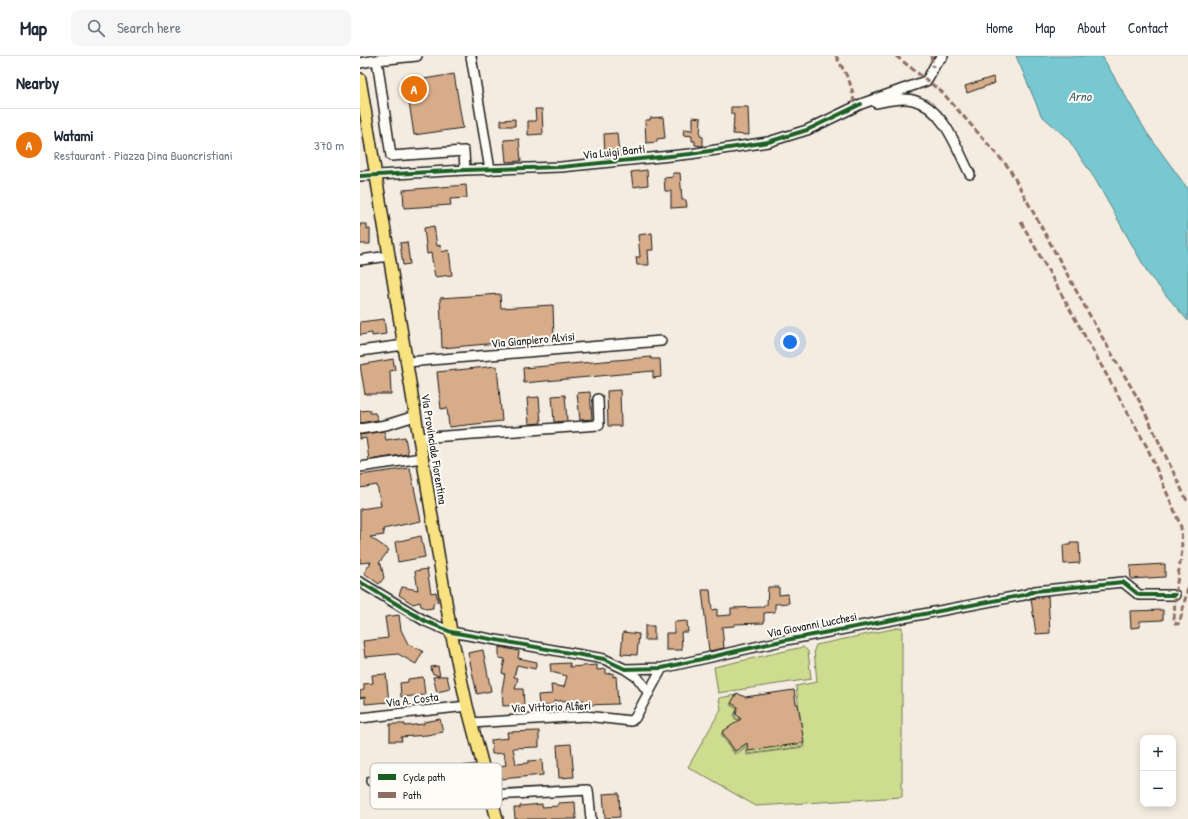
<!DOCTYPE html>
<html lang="en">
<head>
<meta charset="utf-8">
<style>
  :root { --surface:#fff; --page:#f6f6f7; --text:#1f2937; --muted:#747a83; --line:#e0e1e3; --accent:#ea580c }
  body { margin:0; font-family:"Patrick Hand",sans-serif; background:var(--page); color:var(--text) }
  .controls { position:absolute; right:12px; bottom:12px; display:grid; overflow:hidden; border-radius:8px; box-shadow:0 2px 10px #0003 }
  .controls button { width:36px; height:36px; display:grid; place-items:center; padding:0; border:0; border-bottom:1px solid var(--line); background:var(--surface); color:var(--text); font:20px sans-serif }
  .you { position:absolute; left:430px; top:286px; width:14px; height:14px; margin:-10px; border:3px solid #fff; border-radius:50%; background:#1a73e8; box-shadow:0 0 0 6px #1a73e833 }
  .badge { display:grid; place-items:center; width:26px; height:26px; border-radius:50%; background:var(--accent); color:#fff; font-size:13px; font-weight:700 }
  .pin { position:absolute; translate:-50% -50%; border:2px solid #fff; box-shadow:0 1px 4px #0006 }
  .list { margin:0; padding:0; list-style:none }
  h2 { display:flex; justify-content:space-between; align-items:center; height:52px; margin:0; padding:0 16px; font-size:17px }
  h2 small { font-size:13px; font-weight:400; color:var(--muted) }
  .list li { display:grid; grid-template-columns:26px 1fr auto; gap:12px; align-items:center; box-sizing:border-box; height:72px; padding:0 16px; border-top:1px solid var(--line) }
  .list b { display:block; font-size:15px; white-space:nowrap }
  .list p { margin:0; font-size:13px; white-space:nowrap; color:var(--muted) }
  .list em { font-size:13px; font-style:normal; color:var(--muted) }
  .icon { flex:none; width:22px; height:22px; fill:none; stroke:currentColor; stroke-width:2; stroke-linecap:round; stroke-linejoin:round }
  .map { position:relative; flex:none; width:828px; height:763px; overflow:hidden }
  header { display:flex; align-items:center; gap:24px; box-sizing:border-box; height:56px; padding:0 20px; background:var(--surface); border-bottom:1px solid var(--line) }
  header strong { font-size:19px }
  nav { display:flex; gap:22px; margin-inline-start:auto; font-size:14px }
  .search { width:280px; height:36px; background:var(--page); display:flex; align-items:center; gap:10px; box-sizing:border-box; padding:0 14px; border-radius:8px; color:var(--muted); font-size:15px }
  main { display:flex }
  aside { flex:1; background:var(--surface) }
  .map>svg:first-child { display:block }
</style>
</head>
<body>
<header>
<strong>Map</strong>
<div class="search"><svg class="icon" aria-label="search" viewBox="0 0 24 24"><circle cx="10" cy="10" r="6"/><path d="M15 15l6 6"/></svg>Search here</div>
<nav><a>Home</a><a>Map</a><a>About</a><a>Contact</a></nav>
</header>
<main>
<aside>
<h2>Nearby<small></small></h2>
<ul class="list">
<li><span class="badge" style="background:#e8710a">A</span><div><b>Watami</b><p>Restaurant · Piazza Dina Buoncristiani</p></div><em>370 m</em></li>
</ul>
</aside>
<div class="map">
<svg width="828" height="763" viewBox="0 0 828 763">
  <rect width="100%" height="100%" fill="#f5ece1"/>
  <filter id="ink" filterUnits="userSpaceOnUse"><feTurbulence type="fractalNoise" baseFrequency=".025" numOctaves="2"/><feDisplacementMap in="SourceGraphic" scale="8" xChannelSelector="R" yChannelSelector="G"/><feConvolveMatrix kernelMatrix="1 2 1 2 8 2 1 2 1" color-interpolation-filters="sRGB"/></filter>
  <g filter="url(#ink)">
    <path fill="#cedc90" stroke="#757c56" d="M 542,571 L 542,741 L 396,750 L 328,711 L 361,653 L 359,642 L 376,639 L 370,649 L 377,653 L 374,659 L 375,663 L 380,664 L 381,666 L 368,673 L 384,666 L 383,663 L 376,663 L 375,659 L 378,653 L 371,649 L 377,640 L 386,643 L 399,641 L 399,638 L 407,639 L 434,635 L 443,690 L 388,698 L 387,689 L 375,697 L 362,678 L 363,676 L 361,678 L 375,699 L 386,691 L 387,699 L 444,691 L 436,630 L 457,626 L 454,594 L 456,589 Z
      M 443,591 L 448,595 L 451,623 L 358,637 L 354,611 Z"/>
    <path fill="#77c8d0" stroke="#538388" d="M 656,0 L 742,0 L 787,77 L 828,133 L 828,265 L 789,219 L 735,123 L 708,83 L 681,59 Z"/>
    <path fill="#d7ac89" stroke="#1c1c1c" d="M 94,18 L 103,72 L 54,79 L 46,26 Z
      M 633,21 L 635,27 L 607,37 L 605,30 Z
      M 371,51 L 388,51 L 389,79 L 373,78 L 374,58 L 371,58 Z
      M 175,53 L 182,53 L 183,78 L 168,79 L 168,65 L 176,65 Z
      M 303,61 L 305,82 L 297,83 L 297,86 L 286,87 L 285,64 L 290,64 L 290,62 Z
      M 333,61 L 341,62 L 340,80 L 343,81 L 343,90 L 335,89 L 335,85 L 332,85 L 332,80 L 323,79 L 324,73 L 333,74 Z
      M 155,63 L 155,70 L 141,70 L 141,64 Z
      M 257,77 L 259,99 L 245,101 L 244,78 Z
      M 159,83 L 161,105 L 146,106 L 144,84 Z
      M 287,114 L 288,129 L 273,131 L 271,116 Z
      M 313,117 L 320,117 L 322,144 L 326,144 L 327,151 L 311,152 L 311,135 L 305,135 L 304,122 L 313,121 Z
      M 106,129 L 107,142 L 90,143 L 91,149 L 44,152 L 43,134 Z
      M 0,168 L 7,168 L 7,173 L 10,173 L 10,188 L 0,188 Z
      M 74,170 L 77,190 L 81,189 L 82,196 L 89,194 L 92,219 L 75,221 L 71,197 L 67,198 L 64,172 Z
      M 292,177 L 293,194 L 288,194 L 289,209 L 277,209 L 276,201 L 280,201 L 278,179 Z
      M 47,186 L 50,208 L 43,209 L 40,187 Z
      M 140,238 L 141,252 L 193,249 L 194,282 L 82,292 L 80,242 Z
      M 24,263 L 26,278 L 12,280 L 12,277 L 0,279 L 0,266 Z
      M 291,301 L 291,303 L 300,303 L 301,321 L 293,322 L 293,315 L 164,327 L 163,312 Z
      M 33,303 L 35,314 L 30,315 L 31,338 L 5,338 L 0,309 Z
      M 137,310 L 142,365 L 89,371 L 87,352 L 81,353 L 77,316 Z
      M 260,334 L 261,370 L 248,370 L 247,335 Z
      M 230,336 L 232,363 L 220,364 L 217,337 Z
      M 205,339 L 207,365 L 194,366 L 192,340 Z
      M 179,341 L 181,367 L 169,368 L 167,342 Z
      M 10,354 L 10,357 L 15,357 L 18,364 L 0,367 L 0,355 Z
      M 24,375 L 26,384 L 45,381 L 48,398 L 9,404 L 6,382 L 0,383 L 0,379 Z
      M 50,412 L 61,465 L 23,473 L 24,479 L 10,481 L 29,494 L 19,507 L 21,508 L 24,522 L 19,528 L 4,517 L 11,506 L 0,507 L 0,453 L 21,450 L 17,429 L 0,432 L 0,419 Z
      M 61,480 L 65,501 L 38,506 L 35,486 Z
      M 710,487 L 719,487 L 720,507 L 704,508 L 703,489 L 710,489 Z
      M 805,508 L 805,521 L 771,523 L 770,510 Z
      M 67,513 L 71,537 L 76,536 L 78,546 L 73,547 L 73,552 L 66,553 L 61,550 L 60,546 L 53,548 L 39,539 L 42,531 L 58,534 L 55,515 Z
      M 408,531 L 419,531 L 419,539 L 428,538 L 429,547 L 415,548 L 415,556 L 404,557 L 404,567 L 374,568 L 374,570 L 362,571 L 364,592 L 349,595 L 342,534 L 350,534 L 352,554 L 357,553 L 357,560 L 371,559 L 371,552 L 404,551 L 404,549 L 407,549 Z
      M 688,540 L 690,577 L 676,578 L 671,543 Z
      M 803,554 L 803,564 L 780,565 L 780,571 L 771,572 L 770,555 Z
      M 39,559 L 41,574 L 48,588 L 63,595 L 56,608 L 38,598 L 5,601 L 3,585 L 28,582 L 25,561 Z
      M 327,565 L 328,576 L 321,576 L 322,594 L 306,594 L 306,577 L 314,577 L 314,566 Z
      M 285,570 L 294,570 L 294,584 L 285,584 Z
      M 263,576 L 279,578 L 277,599 L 261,598 Z
      M 139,591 L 159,595 L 158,602 L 177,606 L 175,613 L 157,609 L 154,621 L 158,622 L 155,633 L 163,633 L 164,649 L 143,650 L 142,634 L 145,618 L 142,617 L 145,603 L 139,602 Z
      M 123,594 L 131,635 L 117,638 L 108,597 Z
      M 210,607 L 210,611 L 237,609 L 237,614 L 246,613 L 246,618 L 253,617 L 253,621 L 256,620 L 258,648 L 224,649 L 224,644 L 194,645 L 194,649 L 179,650 L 178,639 L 192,638 L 191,629 L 204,631 L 207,620 L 191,616 L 190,608 Z
      M 78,610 L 80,620 L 87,620 L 90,633 L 77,636 L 73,621 L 79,620 L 72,617 L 71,611 Z
      M 26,618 L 29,646 L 5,648 L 5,641 L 0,642 L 0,635 L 4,634 L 4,628 L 13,627 L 12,619 Z
      M 63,621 L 65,639 L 41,641 L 40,627 L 48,626 L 48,623 Z
      M 434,634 L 436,648 L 438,648 L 444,687 L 388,695 L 387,687 L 375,695 L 362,676 L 381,663 L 376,658 L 378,651 L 371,647 L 377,637 L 385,641 Z
      M 80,663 L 83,676 L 67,679 L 41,681 L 42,685 L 30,685 L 30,668 L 45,668 L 45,670 L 64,668 L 64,666 Z
      M 179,675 L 179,691 L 153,692 L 156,708 L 168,707 L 168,705 L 182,704 L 183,719 L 141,723 L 139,710 L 146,709 L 144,697 L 132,698 L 131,684 L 148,682 L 147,676 Z
      M 211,688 L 214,721 L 199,722 L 197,689 Z
      M 259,737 L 260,761 L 245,762 L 243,738 Z
      M 215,746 L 216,763 L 155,763 L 154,752 L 160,752 L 160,750 L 182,748 L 182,751 L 198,750 L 198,747 Z"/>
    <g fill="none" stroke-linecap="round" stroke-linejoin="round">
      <defs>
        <path id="minor" d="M 57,0 L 17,4 L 31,100 L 104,95 L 105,114
          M 111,0 L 130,114
          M 0,7 L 22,3
          M 516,47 C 527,45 542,41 553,44 C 584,52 597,93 610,118
          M 0,120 L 105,114 L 201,111 L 330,98 L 408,86 L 447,74 L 501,48 L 566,25 C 573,16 573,7 583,0
          M 0,204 L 29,200
          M 0,295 L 44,289
          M 47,306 L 301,285
          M 0,373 L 26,369 L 55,360
          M 58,382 L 239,369 L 238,343
          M 0,411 L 62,402
          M 0,526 L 65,565 L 91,576 L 244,603 L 265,613 L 302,612 L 426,584 L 664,539 L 675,535 L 763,526 L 779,539 L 815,539
          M 265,613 L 277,621 L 289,637
          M 0,662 L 107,650
          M 111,667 L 226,660 L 271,665 L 275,662 L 302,612
          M 11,725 L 124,713
          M 131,739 L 228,734 L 231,763"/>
        <path id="major" d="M 0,23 L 91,576 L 107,650 L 137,763"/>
      </defs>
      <use href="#minor" stroke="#1c1c1c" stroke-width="12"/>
      <use href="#major" stroke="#1c1c1c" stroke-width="14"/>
      <use href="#minor" stroke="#fdfcf7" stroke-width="9"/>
      <use href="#major" stroke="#f8e281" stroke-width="11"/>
      <path stroke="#8d6e63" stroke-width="3" stroke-dasharray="6 3" stroke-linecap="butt" d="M 476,0 C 485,17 496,32 493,52
        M 536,0 L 583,37 L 649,112 L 735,269 L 780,346 L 828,447
        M 571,0 L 573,11
        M 661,166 L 787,391 L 813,451 L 821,471 L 822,495 L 815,539 L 814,566 L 816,568 L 818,568 L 820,565 L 828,531"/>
      <defs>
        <path id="cycleway" d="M 0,120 L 105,114 L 201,111 L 330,98 L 408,86 L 447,74 L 501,48
          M 0,526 L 65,565 L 91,576 L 244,603 L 265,613 L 302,612 L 426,584 L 664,539 L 675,535 L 763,526 L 779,539 L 815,539"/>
      </defs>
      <use href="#cycleway" stroke="#fdfcf7" stroke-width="6"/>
      <use href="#cycleway" stroke="#1b5e20" stroke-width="4"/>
    </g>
  </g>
  <g text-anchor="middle" stroke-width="4" stroke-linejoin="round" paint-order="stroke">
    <g font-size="12" fill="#1c1c1c" stroke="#fdfcf7">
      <text transform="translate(254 96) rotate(-6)" y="4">Via Luigi Banti</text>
      <text transform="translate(173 284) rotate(-5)" y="4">Via Gianpiero Alvisi</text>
      <text transform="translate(74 393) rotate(81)" y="4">Via Provinciale Fiorentina</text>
      <text transform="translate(452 569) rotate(-11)" y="4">Via Giovanni Lucchesi</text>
      <text transform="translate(52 644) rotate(-7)" y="4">Via A. Costa</text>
      <text transform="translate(191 651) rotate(-2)" y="4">Via Vittorio Alfieri</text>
    </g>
    <g font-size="13" font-style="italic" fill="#406164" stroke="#fdfcf7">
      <text x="720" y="45">Arno</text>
    </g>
  </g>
  <rect x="10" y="707" width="132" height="46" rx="6" fill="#fdfcf7" stroke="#bab9b5" stroke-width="1"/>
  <rect x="18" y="718" width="18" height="6" fill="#1b5e20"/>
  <rect x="18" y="736" width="18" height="6" fill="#8d6e63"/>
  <g font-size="11" fill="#1c1c1c">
    <text x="43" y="725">Cycle path</text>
    <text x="43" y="743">Path</text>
  </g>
</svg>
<div class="controls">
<button>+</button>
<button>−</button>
</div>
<div class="you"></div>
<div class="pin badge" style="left:54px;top:33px;background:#e8710a">A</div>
</div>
</main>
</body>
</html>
